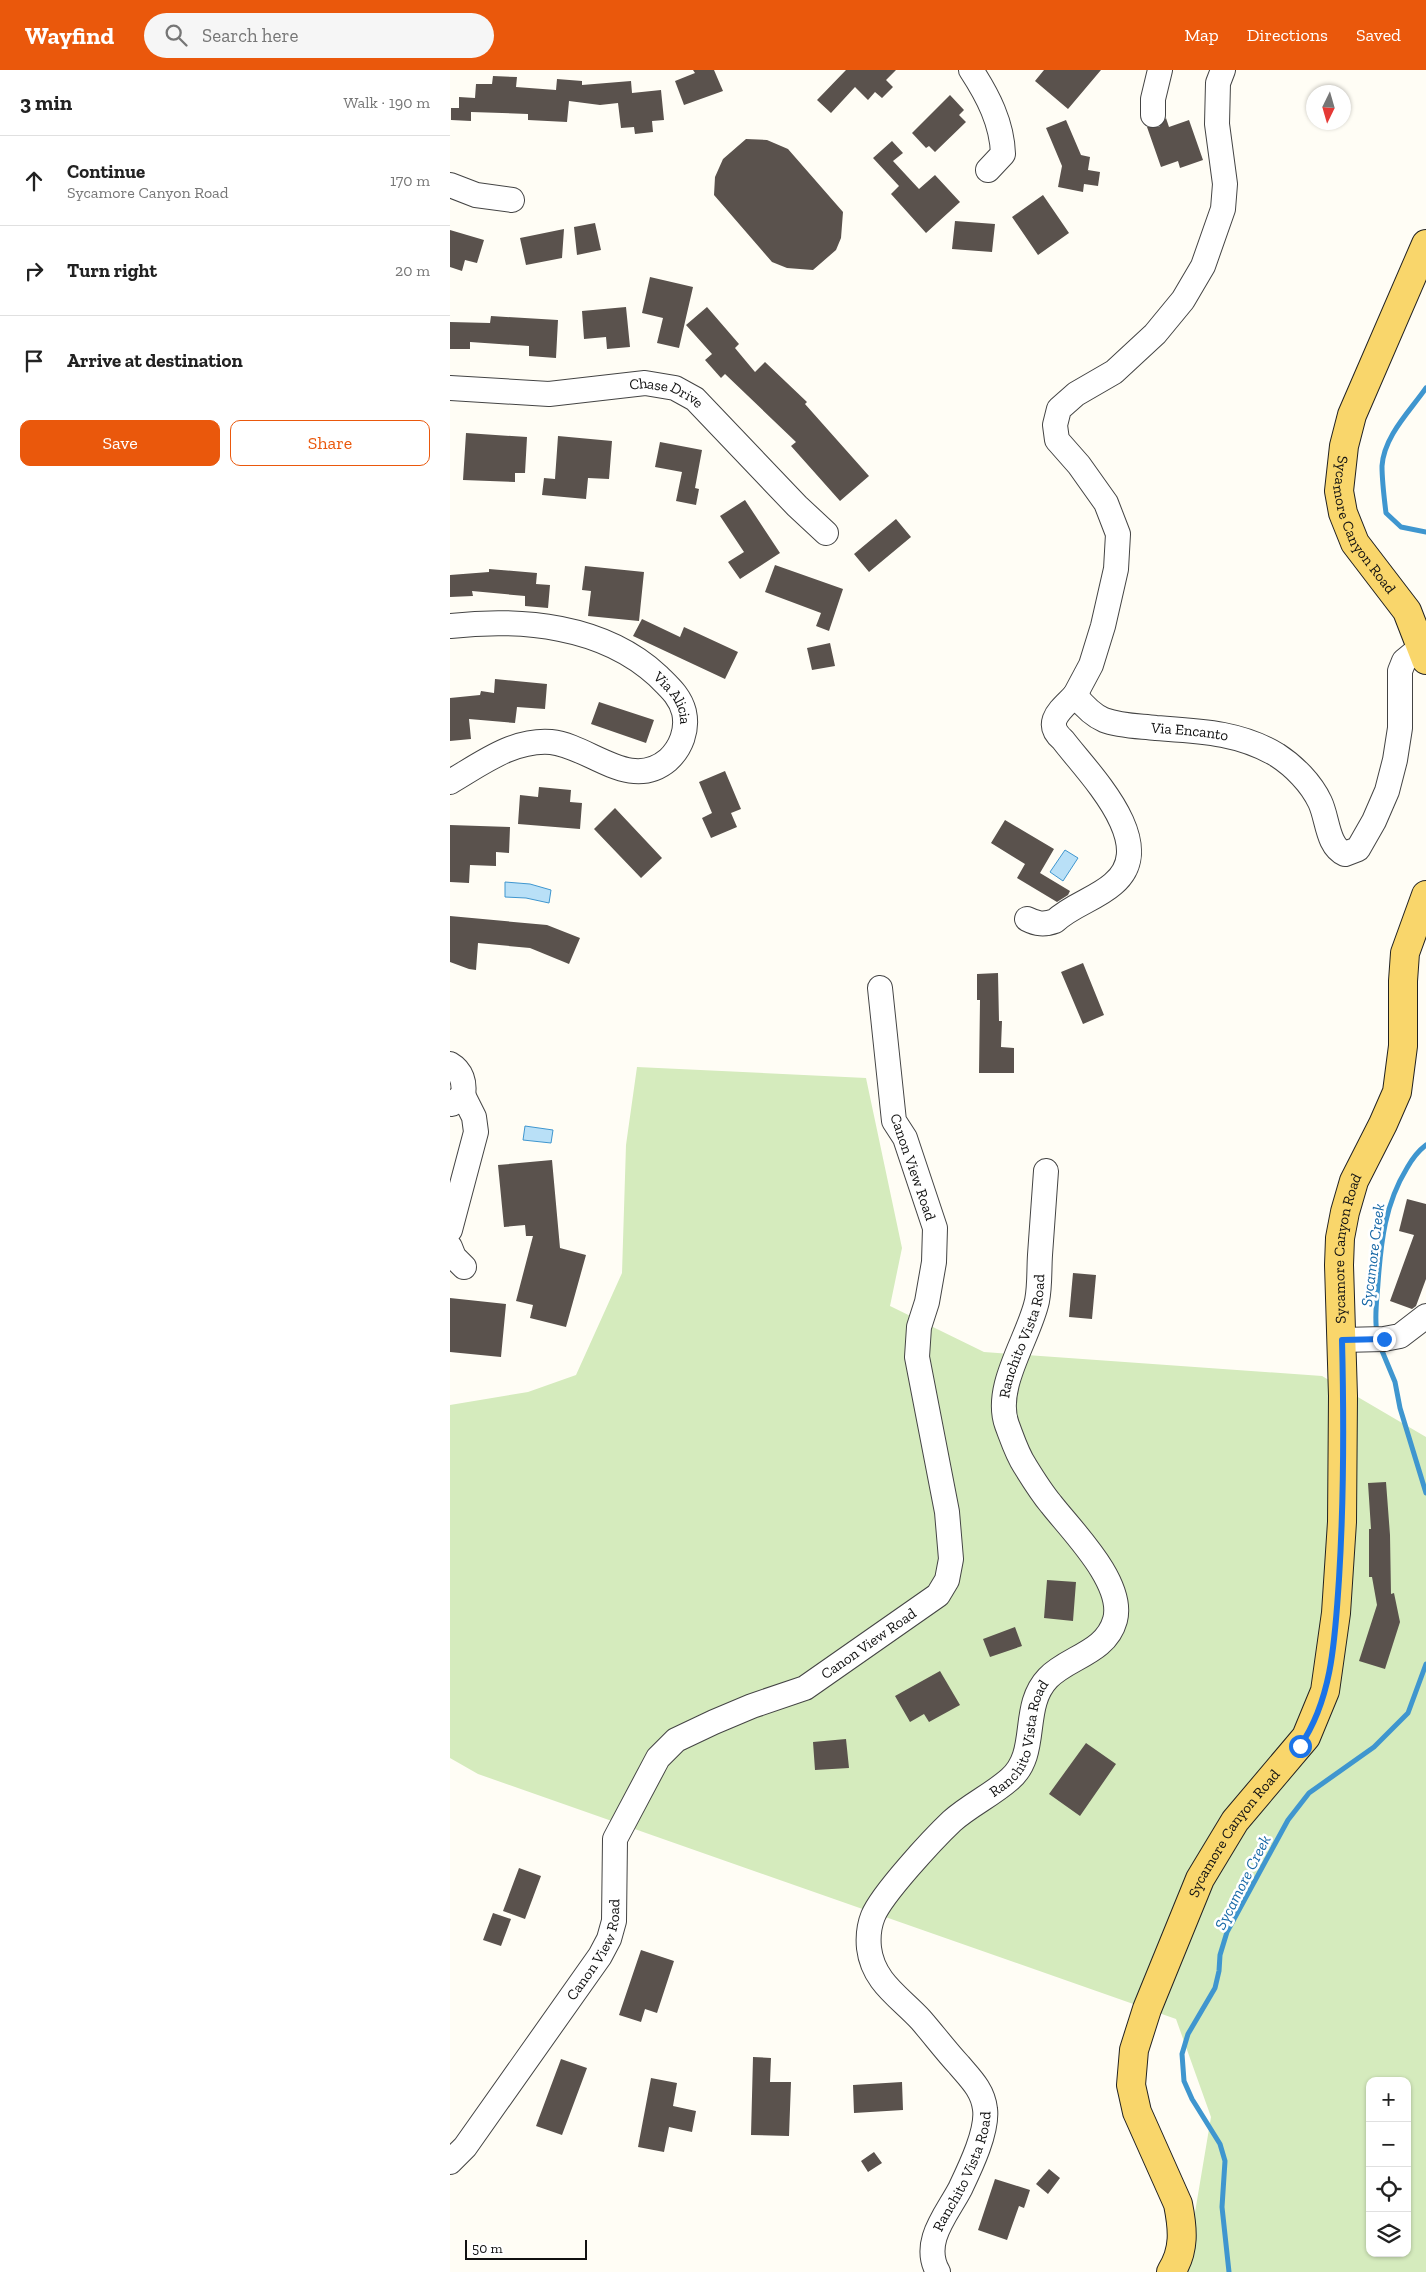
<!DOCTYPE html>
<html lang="en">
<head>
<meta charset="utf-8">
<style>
  :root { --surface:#fff; --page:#f6f6f6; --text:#222; --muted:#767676; --line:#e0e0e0; --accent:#ea580c }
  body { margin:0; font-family:"Zilla Slab",serif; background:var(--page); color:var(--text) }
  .controls { position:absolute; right:15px; bottom:15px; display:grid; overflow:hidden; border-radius:10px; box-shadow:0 1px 4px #0004 }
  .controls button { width:45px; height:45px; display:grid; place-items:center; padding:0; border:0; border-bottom:1px solid var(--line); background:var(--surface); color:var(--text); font:25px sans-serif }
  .compass { position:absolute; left:856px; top:15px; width:45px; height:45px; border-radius:50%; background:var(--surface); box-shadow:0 1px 4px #0004; rotate:185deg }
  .scale { position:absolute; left:15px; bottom:12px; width:122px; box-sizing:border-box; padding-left:5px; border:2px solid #111; border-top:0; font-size:14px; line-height:18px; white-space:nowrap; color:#111; -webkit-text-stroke:4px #fff; paint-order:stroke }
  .stop { position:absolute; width:15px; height:15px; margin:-11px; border:4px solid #1a73e8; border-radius:50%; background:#fff }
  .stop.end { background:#1a73e8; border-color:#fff; box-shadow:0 1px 5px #0008 }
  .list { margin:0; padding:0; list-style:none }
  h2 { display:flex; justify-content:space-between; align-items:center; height:65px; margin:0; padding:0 20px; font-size:21px }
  h2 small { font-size:16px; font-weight:400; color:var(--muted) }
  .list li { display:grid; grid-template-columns:32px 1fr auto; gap:15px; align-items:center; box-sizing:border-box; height:90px; padding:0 20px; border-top:1px solid var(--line) }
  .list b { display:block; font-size:19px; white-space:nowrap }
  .list p { margin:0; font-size:16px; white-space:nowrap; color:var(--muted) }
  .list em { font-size:16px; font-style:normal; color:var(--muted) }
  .actions { display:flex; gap:10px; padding:15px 20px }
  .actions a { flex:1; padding:11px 0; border:1px solid var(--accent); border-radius:10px; text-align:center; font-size:18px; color:var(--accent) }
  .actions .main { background:var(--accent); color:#fff }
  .icon { flex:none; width:28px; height:28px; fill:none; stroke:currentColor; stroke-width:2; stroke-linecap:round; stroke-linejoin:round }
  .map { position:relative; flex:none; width:976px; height:2202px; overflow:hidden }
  header { display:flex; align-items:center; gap:30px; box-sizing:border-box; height:70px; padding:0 25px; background:var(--accent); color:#fff }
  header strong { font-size:24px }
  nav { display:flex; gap:28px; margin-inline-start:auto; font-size:18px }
  .search { width:350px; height:45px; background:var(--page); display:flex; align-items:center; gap:12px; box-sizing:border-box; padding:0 18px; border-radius:28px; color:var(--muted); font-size:19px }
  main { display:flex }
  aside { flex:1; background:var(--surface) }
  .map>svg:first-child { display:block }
</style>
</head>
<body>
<header>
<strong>Wayfind</strong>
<div class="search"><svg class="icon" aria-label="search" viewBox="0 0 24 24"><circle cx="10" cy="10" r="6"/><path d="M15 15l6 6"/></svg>Search here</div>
<nav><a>Map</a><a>Directions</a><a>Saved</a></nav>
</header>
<main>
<aside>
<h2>3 min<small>Walk · 190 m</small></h2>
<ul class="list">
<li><svg class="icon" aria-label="ahead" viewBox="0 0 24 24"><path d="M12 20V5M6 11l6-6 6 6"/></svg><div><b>Continue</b><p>Sycamore Canyon Road</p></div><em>170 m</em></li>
<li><svg class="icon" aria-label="right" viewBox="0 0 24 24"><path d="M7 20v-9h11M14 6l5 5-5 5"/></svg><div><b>Turn right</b></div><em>20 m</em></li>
<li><svg class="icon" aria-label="arrive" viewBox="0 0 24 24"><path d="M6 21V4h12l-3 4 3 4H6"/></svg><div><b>Arrive at destination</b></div></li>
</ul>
<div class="actions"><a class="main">Save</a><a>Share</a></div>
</aside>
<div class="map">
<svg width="976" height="2202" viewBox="0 0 976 2202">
  <rect width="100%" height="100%" fill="#fffdf5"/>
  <path fill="#d5ebbd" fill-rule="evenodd" d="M 187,997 L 416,1008 L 452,1178 L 440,1236 L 534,1282 L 872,1306 L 976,1367 L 976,2202 L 735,2202 L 761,2047 L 726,1949 L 28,1704 L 0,1688 L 0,1335 L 78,1322 L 126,1305 L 172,1203 L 176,1075 ZM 920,2011 L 957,2011 L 957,2183 L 920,2183 Z"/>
  <path fill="#b9e0f7" stroke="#3f96cf" d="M 615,780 L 628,788 L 613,811 L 600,802 Z
    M 55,812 L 80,814 L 101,820 L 99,833 L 76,828 L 55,827 Z
    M 75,1056 L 103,1060 L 101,1073 L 73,1070 Z"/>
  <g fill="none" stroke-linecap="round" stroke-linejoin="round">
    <path stroke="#3f96cf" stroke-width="5" d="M 976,318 C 960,341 934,366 932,396 C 932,411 934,427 936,443 L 951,457 L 976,462
      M 927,1263 C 924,1247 927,1229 928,1213 C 931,1171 935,1134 957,1098 C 962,1089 968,1081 976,1075
      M 930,1276 L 945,1312 L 950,1338 L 976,1423
      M 779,2202 L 772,2137 L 775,2091 L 770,2074 L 742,2029 L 734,2011 L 732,1984 L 738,1964 L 765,1918 L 769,1901 L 770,1885 L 777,1862 L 838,1750 L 859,1723 L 924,1677 L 958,1643 L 976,1594"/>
  </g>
  <path fill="#5a524d" d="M 243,0 L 264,0 L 273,21 L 234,35 L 225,11 L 245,3 Z
    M 396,0 L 446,0 L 436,10 L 443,17 L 432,28 L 425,22 L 418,30 L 405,17 L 381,43 L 367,30 Z
    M 594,0 L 651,0 L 618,39 L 585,11 Z
    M 43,6 L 67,7 L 66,17 L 106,20 L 107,9 L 132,11 L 132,15 L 181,11 L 182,23 L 211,20 L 214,50 L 202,51 L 203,62 L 185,64 L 184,57 L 171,58 L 168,33 L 150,35 L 119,31 L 117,52 L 78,50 L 78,44 L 21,42 L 21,51 L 1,50 L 1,38 L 9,38 L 9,27 L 25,28 L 26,14 L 42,14 Z
    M 500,25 L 514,40 L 509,45 L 516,52 L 485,82 L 479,76 L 476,78 L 462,63 Z
    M 716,48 L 719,57 L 739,50 L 753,90 L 730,98 L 728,91 L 711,97 L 697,57 L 709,57 Z
    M 616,50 L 631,85 L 640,87 L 638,100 L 650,102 L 648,116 L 634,114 L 633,122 L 608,117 L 612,96 L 596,58 Z
    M 296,69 L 317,70 L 338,79 L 393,142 L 391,168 L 386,180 L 363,200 L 337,198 L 322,192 L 264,125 L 265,107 L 273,89 Z
    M 442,71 L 453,83 L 443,91 L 469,119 L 485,105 L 510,132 L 476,163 L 441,124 L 449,116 L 423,88 Z
    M 593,125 L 619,163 L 588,185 L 562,147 Z
    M 505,151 L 545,154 L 542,182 L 502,179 Z
    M 145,153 L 151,180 L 127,185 L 124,157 Z
    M 114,159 L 112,188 L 76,195 L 70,168 Z
    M 0,160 L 34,170 L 27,193 L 15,190 L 12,201 L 0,197 Z
    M 200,207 L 243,217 L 229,278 L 207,273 L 213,248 L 192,243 Z
    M 176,237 L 180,277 L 157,279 L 156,267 L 134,269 L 132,241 Z
    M 257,237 L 289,274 L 285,278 L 305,302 L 315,292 L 357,332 L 355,334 L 419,406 L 390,431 L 341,376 L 346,372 L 275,304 L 271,308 L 255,290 L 262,284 L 236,255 Z
    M 41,246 L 108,250 L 106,288 L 79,286 L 79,276 L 20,272 L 20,279 L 0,279 L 0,252 L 40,253 Z
    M 16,363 L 77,367 L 75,403 L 65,403 L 65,412 L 13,410 Z
    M 108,366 L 162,371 L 159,409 L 138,408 L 136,429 L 92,425 L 94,408 L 105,409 Z
    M 210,372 L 252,380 L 245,418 L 249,419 L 246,435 L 226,431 L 232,402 L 205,397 Z
    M 295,430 L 330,483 L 290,509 L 278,492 L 294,482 L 270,446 Z
    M 446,449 L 461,467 L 419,502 L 404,484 Z
    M 325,495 L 393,519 L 379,561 L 366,556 L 371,543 L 315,522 Z
    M 135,496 L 194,502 L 189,551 L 138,546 L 141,521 L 132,520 Z
    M 39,499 L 87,503 L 86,514 L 100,515 L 98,538 L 75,536 L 75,526 L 22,521 L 23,526 L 0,527 L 0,505 L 39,502 Z
    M 192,549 L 230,567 L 234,557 L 288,582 L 275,609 L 183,566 Z
    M 380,573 L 385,596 L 362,600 L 357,578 Z
    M 45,609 L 97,614 L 95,639 L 67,637 L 65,653 L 19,649 L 21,669 L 0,671 L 0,628 L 30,625 L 31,621 L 44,623 Z
    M 149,632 L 204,650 L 196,673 L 141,654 Z
    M 275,701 L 291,739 L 281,743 L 287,757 L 261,768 L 252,748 L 262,743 L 249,712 Z
    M 89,717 L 121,720 L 120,732 L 132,733 L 130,759 L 68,754 L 70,725 L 88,727 Z
    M 165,738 L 212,788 L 191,808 L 144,759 Z
    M 555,750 L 604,779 L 590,803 L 620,821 L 618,825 L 607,832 L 567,808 L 575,794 L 541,773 Z
    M 0,755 L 60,757 L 59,783 L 46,782 L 46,796 L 20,795 L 19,813 L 0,812 Z
    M 0,846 L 97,855 L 130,868 L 119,894 L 80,878 L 28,873 L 26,900 L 19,899 L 0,892 Z
    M 633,893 L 654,945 L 633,954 L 611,902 Z
    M 548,903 L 549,951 L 552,951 L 551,977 L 564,978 L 564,1003 L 529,1003 L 530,930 L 527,930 L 527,904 Z
    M 102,1090 L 110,1178 L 136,1185 L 116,1257 L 80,1248 L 83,1235 L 66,1231 L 83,1166 L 76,1166 L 75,1155 L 54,1157 L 48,1095 Z
    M 957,1129 L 976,1134 L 976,1209 L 966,1236 L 962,1239 L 940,1231 L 964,1165 L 949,1161 Z
    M 623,1203 L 646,1205 L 642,1249 L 619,1247 Z
    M 0,1228 L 56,1234 L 51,1287 L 0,1282 Z
    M 936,1412 L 940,1465 L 941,1524 L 944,1523 L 950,1552 L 935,1599 L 909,1591 L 927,1535 L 922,1507 L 919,1507 L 919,1459 L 921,1459 L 918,1413 Z
    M 597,1510 L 626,1512 L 623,1551 L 594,1548 Z
    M 565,1557 L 572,1576 L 540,1587 L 533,1569 Z
    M 490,1601 L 510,1635 L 479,1652 L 474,1644 L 460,1652 L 445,1626 Z
    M 396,1669 L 399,1698 L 365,1700 L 363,1672 Z
    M 636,1673 L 666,1694 L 630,1746 L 599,1724 Z
    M 69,1798 L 91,1806 L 75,1849 L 53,1841 Z
    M 43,1843 L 61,1849 L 51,1876 L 33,1870 Z
    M 191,1880 L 224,1891 L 207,1943 L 195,1939 L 191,1952 L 169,1945 Z
    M 303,1987 L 321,1988 L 320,2012 L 341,2012 L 339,2066 L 301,2065 Z
    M 111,1989 L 137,1998 L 112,2065 L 86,2056 Z
    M 201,2008 L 227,2013 L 223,2036 L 246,2041 L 242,2062 L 219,2057 L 214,2082 L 188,2077 Z
    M 452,2012 L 453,2040 L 404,2043 L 403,2015 Z
    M 424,2082 L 432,2093 L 418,2102 L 411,2091 Z
    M 599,2099 L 610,2108 L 598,2124 L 586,2114 Z
    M 545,2109 L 580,2120 L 574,2138 L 569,2136 L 557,2170 L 528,2160 Z"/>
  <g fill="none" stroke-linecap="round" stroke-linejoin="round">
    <defs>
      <g id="minor">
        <path d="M 521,0 C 538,26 552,53 553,84 L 538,100"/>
        <path d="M 703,45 L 703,29 L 710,0"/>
        <path d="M 0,115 L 26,125 L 62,130"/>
        <path id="s1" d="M 0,318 L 99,324 L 195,313 L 225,318 L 245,329 L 347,436 L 376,463"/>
        <path id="s2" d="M 0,556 C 71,548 153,555 208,606 C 219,617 230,626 234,642 C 238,660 231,678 218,690 C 180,722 140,676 101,672 C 63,669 31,694 0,712"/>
        <path d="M 625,625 L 641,595 L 653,556 L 666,499 L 668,464 L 656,433 L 629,395 L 607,370 L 605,355 L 609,339 L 626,324 L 664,302 L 705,264 L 733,230 L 753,196 L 773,139 L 775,114 L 767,54 L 768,13 L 773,0"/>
        <path id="s3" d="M 577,849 C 587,854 594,855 605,851 C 622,835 646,829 663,814 C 711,774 638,703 613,670 C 592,652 612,639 625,625 C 633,635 642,645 654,650 C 670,656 688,656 706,658 C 748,661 789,662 827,685 C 844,696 861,713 870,732 C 878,749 877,776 895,784 L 908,779 L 924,751 L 937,721 L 945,690 L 950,658 L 950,601 L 954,591 L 971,577"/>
        <path d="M 0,994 C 12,1001 15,1013 13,1025 L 2,1034"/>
        <path d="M 0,1160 L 26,1062 L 24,1047 L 13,1025"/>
        <path d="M 0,1177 L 4,1187 L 14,1197"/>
        <path d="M 892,1270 L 934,1269 L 950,1266 L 976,1246"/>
        <path id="s4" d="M 0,2092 L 15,2077 L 150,1886 L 159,1869 L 164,1851 L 165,1769 L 208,1688 L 226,1670 L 264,1652 L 302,1636 L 355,1618 L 488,1525 L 497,1510 L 501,1489 L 497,1442 L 467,1287 L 469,1257 L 477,1232 L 484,1192 L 485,1158 L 455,1068 L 444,1051 L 430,918"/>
        <path id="s5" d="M 488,2202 C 471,2172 497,2144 510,2119 C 520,2098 538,2061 535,2039 C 533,2020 520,2008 509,1995 C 496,1981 484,1965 471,1950 C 450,1927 423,1912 419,1878 C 418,1868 419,1856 423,1846 C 432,1824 483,1769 502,1751 C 520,1735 542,1725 560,1709 C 590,1683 570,1637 598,1608 C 618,1587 656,1583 665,1550 C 675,1513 622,1461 601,1434 C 591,1422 583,1409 575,1396 C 567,1384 562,1368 557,1355 C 543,1317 579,1268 587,1231 C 590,1216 589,1200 590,1185 C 592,1157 594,1129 596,1101"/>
      </g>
      <g id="major">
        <path id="s6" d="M 976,174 L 902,345 L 894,376 L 889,421 L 893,443 L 905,473 L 957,541 L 976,590"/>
        <path id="s7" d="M 721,2202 C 735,2180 733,2159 728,2134 L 687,2042 L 681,2015 L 684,1980 L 697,1939 L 750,1809 L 785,1751 L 856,1667 L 875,1621 L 886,1543 L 892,1452 L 893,1326 L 889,1195 L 890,1168 L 895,1142 L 904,1111 L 933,1054 L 947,1022 L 953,976 L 953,911 L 955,883 L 976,825"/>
      </g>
    </defs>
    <use href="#minor" stroke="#444" stroke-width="26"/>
    <use href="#major" stroke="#222" stroke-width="30"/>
    <use href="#minor" stroke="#fff" stroke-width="24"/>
    <use href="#major" stroke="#f9d66b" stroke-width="28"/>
  </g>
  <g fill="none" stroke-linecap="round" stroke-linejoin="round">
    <path stroke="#1a73e8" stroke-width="6" d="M 850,1676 C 883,1628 885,1566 889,1509 C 894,1429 894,1350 892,1270 L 934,1269"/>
  </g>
  <g text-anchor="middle" stroke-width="5" stroke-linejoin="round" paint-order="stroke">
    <g font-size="15" fill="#111" stroke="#fff">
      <text dy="5" stroke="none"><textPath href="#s1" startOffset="219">Chase Drive</textPath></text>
      <text dy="5" stroke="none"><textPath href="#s6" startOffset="304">Sycamore Canyon Road</textPath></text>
      <text dy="5" stroke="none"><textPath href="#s2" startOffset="248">Via Alicia</textPath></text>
      <text dy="5" stroke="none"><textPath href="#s3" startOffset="448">Via Encanto</textPath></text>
      <text transform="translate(463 1097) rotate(71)" y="5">Canon View Road</text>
      <text dy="5" stroke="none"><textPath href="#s7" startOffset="1089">Sycamore Canyon Road</textPath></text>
      <text dy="5" stroke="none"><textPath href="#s5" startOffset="1126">Ranchito Vista Road</textPath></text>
      <text dy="5" stroke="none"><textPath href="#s4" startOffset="709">Canon View Road</textPath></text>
      <text dy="5" stroke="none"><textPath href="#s5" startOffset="646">Ranchito Vista Road</textPath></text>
      <text dy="5" stroke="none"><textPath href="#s7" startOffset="474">Sycamore Canyon Road</textPath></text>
      <text dy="5" stroke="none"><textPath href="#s4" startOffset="259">Canon View Road</textPath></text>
      <text dy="5" stroke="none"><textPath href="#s5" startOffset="108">Ranchito Vista Road</textPath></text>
    </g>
    <g font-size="16" font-style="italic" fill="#1768a6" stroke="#fff">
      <text transform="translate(922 1185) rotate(-83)" y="6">Sycamore Creek</text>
      <text transform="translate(792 1812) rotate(-63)" y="6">Sycamore Creek</text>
    </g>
  </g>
</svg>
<div class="controls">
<button>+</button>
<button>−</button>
<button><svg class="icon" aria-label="locate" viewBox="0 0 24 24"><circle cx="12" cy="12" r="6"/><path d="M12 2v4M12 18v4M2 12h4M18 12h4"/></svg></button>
<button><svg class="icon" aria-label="layers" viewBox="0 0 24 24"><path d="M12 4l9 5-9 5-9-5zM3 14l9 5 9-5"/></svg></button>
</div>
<svg class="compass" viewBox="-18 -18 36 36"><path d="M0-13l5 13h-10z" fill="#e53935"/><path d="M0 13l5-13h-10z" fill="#767676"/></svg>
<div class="scale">50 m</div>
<div class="stop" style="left:850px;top:1676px"></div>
<div class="stop end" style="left:934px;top:1269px"></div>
</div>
</main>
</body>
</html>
